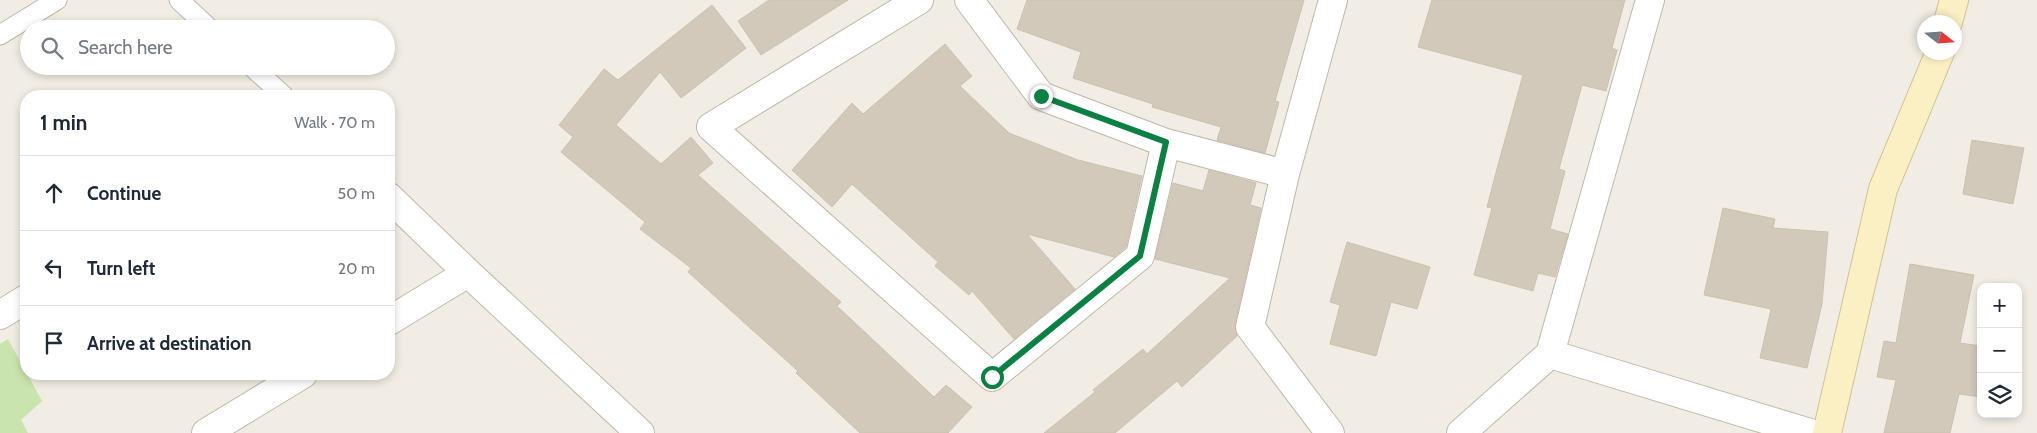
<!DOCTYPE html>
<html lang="en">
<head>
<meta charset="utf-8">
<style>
  :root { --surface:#fff; --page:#f6f6f7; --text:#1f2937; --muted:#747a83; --line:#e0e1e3 }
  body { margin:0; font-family:Cabin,sans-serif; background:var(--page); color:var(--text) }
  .controls { position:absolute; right:15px; bottom:15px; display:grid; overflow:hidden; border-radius:10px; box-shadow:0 2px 8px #0003 }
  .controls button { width:45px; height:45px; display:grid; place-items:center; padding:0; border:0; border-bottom:1px solid var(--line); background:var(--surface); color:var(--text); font:25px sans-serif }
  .compass { position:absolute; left:1917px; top:15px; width:45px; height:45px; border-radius:50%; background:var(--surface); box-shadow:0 2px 8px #0003; rotate:107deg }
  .stop { position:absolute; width:15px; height:15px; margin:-11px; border:4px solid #0b8043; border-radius:50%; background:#fff }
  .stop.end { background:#0b8043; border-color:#fff; box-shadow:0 1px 5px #0008 }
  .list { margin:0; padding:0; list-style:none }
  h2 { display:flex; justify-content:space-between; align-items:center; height:65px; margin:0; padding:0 20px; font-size:21px }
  h2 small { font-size:16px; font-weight:400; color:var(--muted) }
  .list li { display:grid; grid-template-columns:32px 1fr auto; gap:15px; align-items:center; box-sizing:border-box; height:75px; padding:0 20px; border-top:1px solid var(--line) }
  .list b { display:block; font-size:19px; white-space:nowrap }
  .list em { font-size:16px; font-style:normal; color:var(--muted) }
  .icon { flex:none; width:28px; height:28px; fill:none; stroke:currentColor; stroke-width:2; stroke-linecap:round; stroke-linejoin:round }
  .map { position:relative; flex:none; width:2037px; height:433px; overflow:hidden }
  .search { position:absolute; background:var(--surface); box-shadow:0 2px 8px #0003; left:20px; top:20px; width:375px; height:55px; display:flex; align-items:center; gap:12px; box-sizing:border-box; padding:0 18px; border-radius:28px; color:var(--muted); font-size:19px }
  .panel { position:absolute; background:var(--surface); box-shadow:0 2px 8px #0003; left:20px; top:90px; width:375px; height:290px; border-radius:20px }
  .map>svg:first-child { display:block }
</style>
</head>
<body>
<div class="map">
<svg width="2037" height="433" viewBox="0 0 2037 433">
  <rect width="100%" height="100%" fill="#f1ede4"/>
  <path fill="#cae4ae" d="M 8,339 L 42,401 L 21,420 L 28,433 L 0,433 L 0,344 Z"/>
  <path fill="#d2c9ba" stroke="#ccc1ae" d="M 769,0 L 848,0 L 761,55 L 738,21 Z
    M 1027,0 L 1304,0 L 1275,101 L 1279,102 L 1265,153 L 1217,140 L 1221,127 L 1152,107 L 1153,104 L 1073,78 L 1081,52 L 1017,29 Z
    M 1432,0 L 1625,0 L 1612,48 L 1617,50 L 1606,91 L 1582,85 L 1559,169 L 1565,171 L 1550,229 L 1568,234 L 1555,277 L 1538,273 L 1533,291 L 1474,275 L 1492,208 L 1487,207 L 1498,165 L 1523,75 L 1418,47 Z
    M 712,5 L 746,48 L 681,98 L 660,72 L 616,125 L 661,164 L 691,137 L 713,163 L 698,175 L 841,302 L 837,306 L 934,397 L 946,385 L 972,407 L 948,433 L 860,433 L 796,373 L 798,371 L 688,272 L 691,268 L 640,229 L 645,222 L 561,152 L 573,137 L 559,125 L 604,69 L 618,80 Z
    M 945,44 L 972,76 L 960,86 L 1009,133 L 1078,160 L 1142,176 L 1126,247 L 1114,257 L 1027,234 L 1075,289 L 1014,339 L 972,291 L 969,295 L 935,266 L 938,262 L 852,184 L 832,207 L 792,170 L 852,103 L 863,114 Z
    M 1972,140 L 2024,148 L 2013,204 L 1963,194 Z
    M 1209,170 L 1256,183 L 1250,205 L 1261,208 L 1235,324 L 1237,336 L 1182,387 L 1177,381 L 1115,433 L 1044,433 L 1095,392 L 1093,390 L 1143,349 L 1147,354 L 1230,278 L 1155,259 L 1173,183 L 1203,191 Z
    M 1723,208 L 1775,219 L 1773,228 L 1828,232 L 1822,304 L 1807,368 L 1760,358 L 1771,309 L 1704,295 Z
    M 1347,242 L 1430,267 L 1417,309 L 1391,302 L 1376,356 L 1330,344 L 1340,305 L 1330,302 Z
    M 1910,264 L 1974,275 L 1960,343 L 1981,346 L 1981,397 L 1959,394 L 1950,433 L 1884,433 L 1896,380 L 1877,377 L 1884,341 L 1896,343 Z"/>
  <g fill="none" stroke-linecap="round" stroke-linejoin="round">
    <defs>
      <path id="lane" d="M 179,0 L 210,29
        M 0,35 L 57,0
        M 251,66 L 284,96"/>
      <path id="street" d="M 919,0 L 711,127 L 992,377 L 1140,256 L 1166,143
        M 969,0 L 1041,96 L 1166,143 L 1285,174
        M 389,197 L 468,273 L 640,433
        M 0,315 L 26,299
        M 389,321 L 468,273
        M 1550,354 L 1810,433
        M 206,433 L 303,374
        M 1330,433 L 1250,327 L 1285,174 L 1333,0
        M 1461,433 L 1550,354 L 1650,0"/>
      <path id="secondary" d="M 1948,22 L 1954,0
        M 1827,433 L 1883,189 L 1940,52"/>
    </defs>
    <use href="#lane" stroke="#bfb8aa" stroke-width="21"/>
    <use href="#street" stroke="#bfb8aa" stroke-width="30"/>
    <use href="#secondary" stroke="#cfc196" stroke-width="30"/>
    <use href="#lane" stroke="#fff" stroke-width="19"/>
    <use href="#street" stroke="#fff" stroke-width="28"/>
    <use href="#secondary" stroke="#fbf0c3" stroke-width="28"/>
  </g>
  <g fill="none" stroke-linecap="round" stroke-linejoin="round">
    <path stroke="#0b8043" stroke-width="6" d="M 992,377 L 1140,256 L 1166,142 L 1041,96"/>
  </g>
</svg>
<div class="controls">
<button>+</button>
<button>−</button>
<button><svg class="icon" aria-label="layers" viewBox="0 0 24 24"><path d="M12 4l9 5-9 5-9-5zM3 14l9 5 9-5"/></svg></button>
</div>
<svg class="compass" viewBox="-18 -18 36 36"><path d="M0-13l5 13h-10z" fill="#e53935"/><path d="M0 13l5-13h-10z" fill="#747a83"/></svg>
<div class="stop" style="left:992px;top:377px"></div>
<div class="stop end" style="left:1041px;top:96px"></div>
<div class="search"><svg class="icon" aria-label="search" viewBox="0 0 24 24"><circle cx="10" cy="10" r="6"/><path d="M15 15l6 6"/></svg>Search here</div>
<section class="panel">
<h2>1 min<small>Walk · 70 m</small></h2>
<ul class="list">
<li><svg class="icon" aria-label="ahead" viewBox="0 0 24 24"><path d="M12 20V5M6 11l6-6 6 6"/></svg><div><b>Continue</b></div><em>50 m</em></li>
<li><svg class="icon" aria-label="left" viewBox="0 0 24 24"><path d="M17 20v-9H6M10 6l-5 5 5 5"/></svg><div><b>Turn left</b></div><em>20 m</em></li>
<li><svg class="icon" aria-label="arrive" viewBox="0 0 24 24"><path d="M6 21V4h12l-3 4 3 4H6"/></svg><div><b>Arrive at destination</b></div></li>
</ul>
</section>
</div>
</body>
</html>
